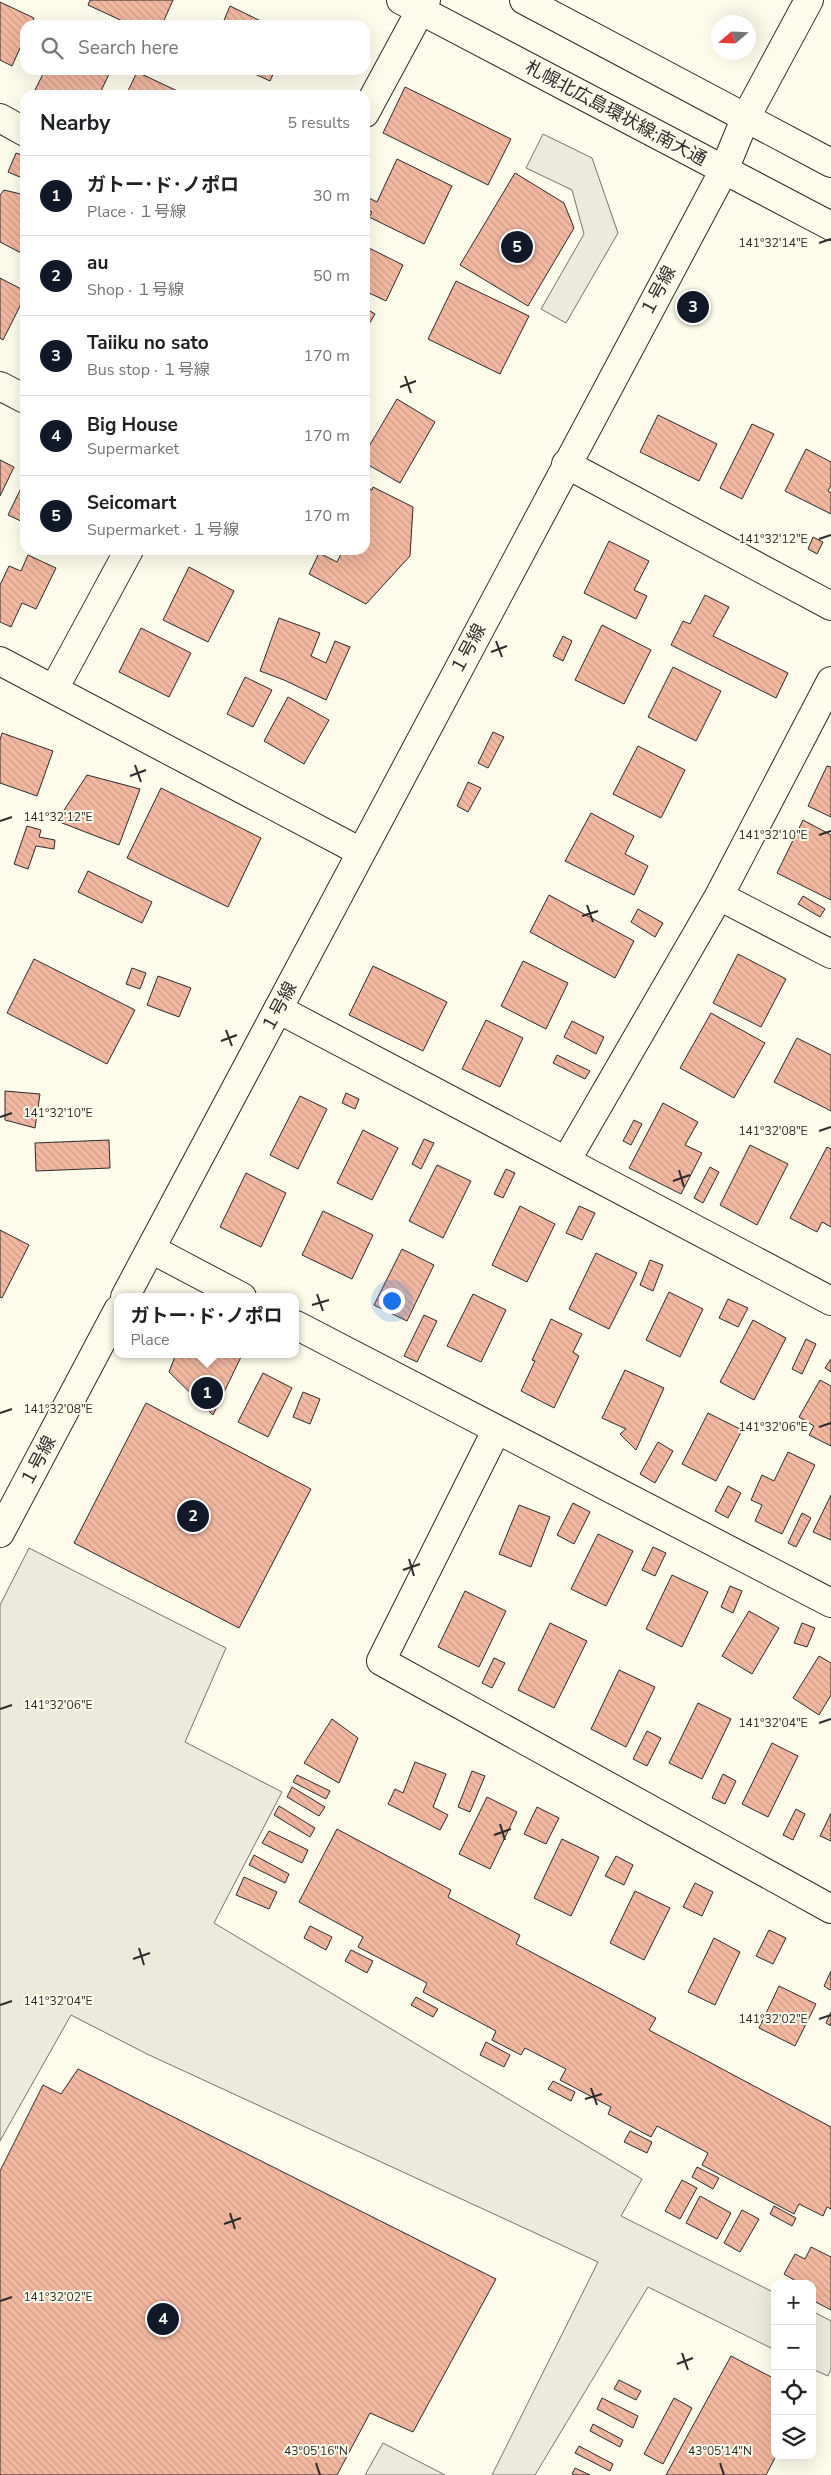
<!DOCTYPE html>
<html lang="en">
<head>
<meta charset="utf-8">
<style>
  :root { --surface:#fff; --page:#f6f6f6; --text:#202124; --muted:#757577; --line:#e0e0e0; --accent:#111827 }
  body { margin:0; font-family:"Nunito Sans","Noto Sans JP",sans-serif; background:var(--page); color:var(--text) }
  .controls { position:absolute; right:15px; bottom:15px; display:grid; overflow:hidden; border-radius:10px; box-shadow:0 5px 20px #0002 }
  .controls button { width:45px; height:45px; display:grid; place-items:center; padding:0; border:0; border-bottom:1px solid var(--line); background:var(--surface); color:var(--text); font:25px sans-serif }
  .compass { position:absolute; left:711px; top:15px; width:45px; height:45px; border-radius:50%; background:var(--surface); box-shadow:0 5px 20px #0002; rotate:251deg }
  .you { position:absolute; left:391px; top:1300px; width:18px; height:18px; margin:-12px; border:4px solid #fff; border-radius:50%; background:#1a73e8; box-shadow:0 0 0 8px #1a73e833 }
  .badge { display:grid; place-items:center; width:32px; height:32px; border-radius:50%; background:var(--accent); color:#fff; font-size:16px; font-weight:700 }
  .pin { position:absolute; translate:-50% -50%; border:2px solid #fff; box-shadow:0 1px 5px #0006 }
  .popup { position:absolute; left:114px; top:1293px; width:185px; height:65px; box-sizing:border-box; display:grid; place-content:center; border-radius:10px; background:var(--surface); filter:drop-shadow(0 1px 4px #0005); font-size:16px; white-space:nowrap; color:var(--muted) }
  .popup b { font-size:19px; color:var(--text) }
  .popup::after { content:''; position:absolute; left:50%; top:100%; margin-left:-10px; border:10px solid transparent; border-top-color:var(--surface) }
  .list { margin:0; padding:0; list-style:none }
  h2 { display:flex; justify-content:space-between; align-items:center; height:65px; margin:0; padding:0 20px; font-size:21px }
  h2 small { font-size:16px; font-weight:400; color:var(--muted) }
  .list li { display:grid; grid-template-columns:32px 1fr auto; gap:15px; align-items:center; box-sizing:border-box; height:80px; padding:0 20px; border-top:1px solid var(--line) }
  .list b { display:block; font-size:19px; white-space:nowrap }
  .list p { margin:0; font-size:16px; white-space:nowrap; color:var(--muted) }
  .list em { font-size:16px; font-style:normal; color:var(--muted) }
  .icon { flex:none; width:28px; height:28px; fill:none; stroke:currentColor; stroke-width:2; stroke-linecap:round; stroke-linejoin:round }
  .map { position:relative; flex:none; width:831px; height:2475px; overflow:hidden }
  .search { position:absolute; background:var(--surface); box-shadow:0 5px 20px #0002; left:20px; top:20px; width:350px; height:55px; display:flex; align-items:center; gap:12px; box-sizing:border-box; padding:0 18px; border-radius:15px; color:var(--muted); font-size:19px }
  .panel { position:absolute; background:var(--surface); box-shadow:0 5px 20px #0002; left:20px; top:90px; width:350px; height:465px; border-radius:15px }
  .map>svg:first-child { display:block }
</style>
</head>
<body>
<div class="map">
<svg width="831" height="2475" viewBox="0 0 831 2475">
  <defs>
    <pattern id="building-back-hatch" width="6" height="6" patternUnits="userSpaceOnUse" patternTransform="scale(1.25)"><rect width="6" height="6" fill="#f2b8a0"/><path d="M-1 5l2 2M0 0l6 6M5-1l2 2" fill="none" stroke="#d09e8a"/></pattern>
  </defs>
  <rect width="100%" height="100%" fill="#fdfbea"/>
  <path fill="#eceadb" stroke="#74746e" d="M 543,134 L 592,158 L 618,233 L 566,323 L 541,309 L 584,234 L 572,190 L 526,168 Z
    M 29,1548 L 226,1648 L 185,1742 L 282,1792 L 214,1923 L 642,2179 L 621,2216 L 775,2293 L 775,2350 L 648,2287 L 535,2475 L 492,2475 L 598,2262 L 147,2054 L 71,2015 L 0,2141 L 0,1605 Z
    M 812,2311 L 831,2321 L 831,2369 L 828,2376 L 812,2369 Z
    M 383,2443 L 445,2475 L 365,2475 Z"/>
  <path fill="url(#building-back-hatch)" stroke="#2b2b2b" d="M 90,0 L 173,0 L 162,25 L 131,25 L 88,5 Z
    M 0,2 L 34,18 L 31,25 L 25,25 L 25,37 L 12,66 L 0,60 Z
    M 230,6 L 269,25 L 222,25 Z
    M 45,70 L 111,70 L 99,95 L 41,95 L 34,92 Z
    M 246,70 L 275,70 L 270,81 Z
    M 137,72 L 186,95 L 126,95 Z
    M 405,87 L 511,139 L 488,185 L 383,133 Z
    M 16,153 L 25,156 L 25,170 L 22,178 L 8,172 Z
    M 397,159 L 452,186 L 424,244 L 369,217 L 372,212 L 365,209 L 365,196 L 377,202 Z
    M 515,173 L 564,203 L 574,228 L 528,306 L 460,265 Z
    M 4,190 L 25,195 L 25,255 L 0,242 L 0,195 Z
    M 365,246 L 403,265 L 386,301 L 365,291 Z
    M 0,278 L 25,291 L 25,296 L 3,340 L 0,338 Z
    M 456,281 L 529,316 L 500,374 L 428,339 Z
    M 365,308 L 375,314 L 365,331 Z
    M 397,399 L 435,422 L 400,483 L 365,463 L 365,453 Z
    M 658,415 L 717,444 L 699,481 L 640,452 Z
    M 752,424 L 774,434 L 742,499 L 720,488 Z
    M 806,449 L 831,462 L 831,485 L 828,491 L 831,493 L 831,514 L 785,491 Z
    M 0,460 L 14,467 L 0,496 Z
    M 25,480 L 25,523 L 8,515 Z
    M 365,486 L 372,490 L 373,487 L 413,507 L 410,556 L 366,604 L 309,574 L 319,553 L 337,562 L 343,550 L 365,550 Z
    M 813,537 L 823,542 L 817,554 L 808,549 Z
    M 609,541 L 649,561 L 634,590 L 647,596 L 636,619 L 584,593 Z
    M 228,550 L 239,550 L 237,554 Z
    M 28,555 L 56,568 L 36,609 L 22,603 L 11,627 L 0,622 L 0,585 L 9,566 L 21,571 Z
    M 189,567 L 234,591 L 208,642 L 163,620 Z
    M 705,595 L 729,607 L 713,636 L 788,673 L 776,698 L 671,645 L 683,621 L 690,624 Z
    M 279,618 L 320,633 L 311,656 L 326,663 L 335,641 L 350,647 L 326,700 L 284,680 L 260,671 Z
    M 602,625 L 651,650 L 624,704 L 575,680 Z
    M 141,628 L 191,653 L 169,697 L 119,672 Z
    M 563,636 L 572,641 L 563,661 L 553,656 Z
    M 673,667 L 721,691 L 696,741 L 648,717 Z
    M 245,677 L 272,690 L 253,727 L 227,714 Z
    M 288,697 L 329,720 L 304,764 L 264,741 Z
    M 493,732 L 504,737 L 488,768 L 478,763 Z
    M 2,733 L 53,751 L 37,796 L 0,783 L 0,740 Z
    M 638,746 L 685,770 L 661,818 L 613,794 Z
    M 827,766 L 831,767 L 831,817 L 808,806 Z
    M 87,775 L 140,789 L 119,845 L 57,821 Z
    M 468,782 L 481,788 L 468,812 L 457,806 Z
    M 161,788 L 261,838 L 228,907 L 127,858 Z
    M 591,813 L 634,836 L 625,854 L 648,866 L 634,895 L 565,861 Z
    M 803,820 L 831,835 L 831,900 L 777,873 Z
    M 27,826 L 41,830 L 39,837 L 55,840 L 54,849 L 36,846 L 28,869 L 14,864 Z
    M 88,871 L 152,902 L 142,923 L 78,892 Z
    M 549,895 L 634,941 L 615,978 L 530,932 Z
    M 803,896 L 825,909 L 820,917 L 798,904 Z
    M 638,909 L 663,923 L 655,937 L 631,922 Z
    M 738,954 L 786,979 L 761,1027 L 713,1003 Z
    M 34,959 L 135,1010 L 107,1064 L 7,1013 Z
    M 523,961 L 568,983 L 546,1029 L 501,1006 Z
    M 373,966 L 447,1002 L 423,1051 L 349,1015 Z
    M 132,968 L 146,973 L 140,989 L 126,984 Z
    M 158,976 L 191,988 L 179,1017 L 147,1005 Z
    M 711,1013 L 765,1043 L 734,1098 L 680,1068 Z
    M 486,1020 L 523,1038 L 500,1087 L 462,1069 Z
    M 572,1021 L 604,1037 L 596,1054 L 564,1037 Z
    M 797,1038 L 831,1055 L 831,1111 L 774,1082 Z
    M 557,1055 L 590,1071 L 585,1079 L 553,1063 Z
    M 5,1091 L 40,1094 L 35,1128 L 5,1120 Z
    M 346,1093 L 359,1099 L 355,1109 L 342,1103 Z
    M 300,1096 L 327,1109 L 298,1169 L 270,1155 Z
    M 663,1103 L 698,1122 L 685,1145 L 702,1153 L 681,1194 L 629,1168 Z
    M 634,1120 L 642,1124 L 631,1145 L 623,1141 Z
    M 363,1130 L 398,1148 L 372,1200 L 337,1183 Z
    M 424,1139 L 434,1143 L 421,1169 L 412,1164 Z
    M 109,1140 L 110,1168 L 36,1171 L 35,1143 Z
    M 750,1145 L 788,1164 L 757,1225 L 720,1205 Z
    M 827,1147 L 831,1149 L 831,1227 L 822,1222 L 817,1232 L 790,1218 Z
    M 437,1165 L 471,1181 L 443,1238 L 409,1221 Z
    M 710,1167 L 719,1172 L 703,1203 L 694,1198 Z
    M 506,1169 L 515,1173 L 503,1198 L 494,1194 Z
    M 246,1173 L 286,1193 L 261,1247 L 220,1227 Z
    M 520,1206 L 555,1224 L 527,1282 L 492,1265 Z
    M 579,1206 L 595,1213 L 582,1240 L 566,1233 Z
    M 323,1211 L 373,1235 L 352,1279 L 302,1255 Z
    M 0,1230 L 29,1245 L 2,1298 L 0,1297 Z
    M 402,1249 L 434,1265 L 407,1321 L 374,1305 Z
    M 596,1253 L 637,1273 L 609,1329 L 569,1309 Z
    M 650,1260 L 663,1265 L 653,1291 L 640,1285 Z
    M 669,1292 L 703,1309 L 680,1357 L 646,1340 Z
    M 473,1294 L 506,1310 L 481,1362 L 447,1346 Z
    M 728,1299 L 748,1308 L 738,1327 L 719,1318 Z
    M 424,1315 L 437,1321 L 417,1362 L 404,1356 Z
    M 551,1319 L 582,1334 L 573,1352 L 579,1356 L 554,1408 L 521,1391 L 535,1361 L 532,1360 Z
    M 753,1320 L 786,1338 L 754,1400 L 720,1382 Z
    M 806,1339 L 816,1344 L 802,1374 L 792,1369 Z
    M 176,1354 L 235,1354 L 241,1357 L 213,1415 L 169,1372 Z
    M 831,1359 L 831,1372 L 825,1368 Z
    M 625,1370 L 664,1388 L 636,1450 L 620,1434 L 626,1429 L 602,1418 Z
    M 263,1373 L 292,1388 L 268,1437 L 238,1422 Z
    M 820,1380 L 831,1386 L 831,1446 L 809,1435 L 814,1426 L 799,1417 Z
    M 303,1392 L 320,1399 L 310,1424 L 293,1417 Z
    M 146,1403 L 311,1489 L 239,1628 L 74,1543 Z
    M 708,1413 L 742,1430 L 716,1481 L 682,1464 Z
    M 658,1442 L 673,1451 L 655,1483 L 640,1474 Z
    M 788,1452 L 815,1465 L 782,1534 L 755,1521 L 762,1505 L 751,1500 L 762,1475 L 774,1481 Z
    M 728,1486 L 741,1493 L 728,1518 L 715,1511 Z
    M 831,1495 L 831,1540 L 813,1532 Z
    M 573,1503 L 590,1512 L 574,1544 L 557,1535 Z
    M 519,1505 L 550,1517 L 531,1567 L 499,1554 Z
    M 802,1513 L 811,1518 L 796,1547 L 788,1543 Z
    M 598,1534 L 633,1551 L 606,1606 L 571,1589 Z
    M 653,1547 L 666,1553 L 655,1576 L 642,1570 Z
    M 672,1575 L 708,1592 L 682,1647 L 646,1629 Z
    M 730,1586 L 742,1591 L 733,1613 L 721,1607 Z
    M 465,1591 L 506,1611 L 479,1667 L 438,1647 Z
    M 749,1611 L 779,1628 L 752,1674 L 722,1656 Z
    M 550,1623 L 587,1641 L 554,1708 L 518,1690 Z
    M 802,1623 L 815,1628 L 807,1647 L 794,1643 Z
    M 819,1656 L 831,1663 L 831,1695 L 819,1715 L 793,1698 Z
    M 494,1658 L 505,1663 L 492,1688 L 482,1683 Z
    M 619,1670 L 655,1687 L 626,1747 L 591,1729 Z
    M 698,1703 L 731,1719 L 702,1779 L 669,1763 Z
    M 332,1719 L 358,1738 L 339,1783 L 304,1763 Z
    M 647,1731 L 661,1738 L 647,1766 L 633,1759 Z
    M 772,1743 L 798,1756 L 768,1817 L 742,1804 Z
    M 415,1762 L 446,1774 L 433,1807 L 448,1815 L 440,1830 L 388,1804 L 395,1789 L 403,1793 Z
    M 472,1771 L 485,1776 L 470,1812 L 458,1807 Z
    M 723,1774 L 736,1781 L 725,1804 L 712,1798 Z
    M 297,1775 L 330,1791 L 326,1799 L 293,1782 Z
    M 292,1787 L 325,1807 L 319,1816 L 287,1797 Z
    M 487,1797 L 517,1812 L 490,1869 L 459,1854 Z
    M 279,1806 L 315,1828 L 310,1837 L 274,1815 Z
    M 537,1807 L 559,1818 L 546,1844 L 524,1834 Z
    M 796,1809 L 805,1814 L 793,1840 L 783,1835 Z
    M 831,1813 L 831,1841 L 820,1836 Z
    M 337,1829 L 451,1890 L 448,1897 L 520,1935 L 516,1944 L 656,2018 L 649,2030 L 831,2127 L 831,2209 L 827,2207 L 823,2216 L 799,2204 L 794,2214 L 702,2165 L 708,2153 L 657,2126 L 651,2137 L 608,2114 L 611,2107 L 560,2080 L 566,2069 L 525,2048 L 521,2055 L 492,2040 L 496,2031 L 423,1992 L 427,1983 L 358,1947 L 363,1937 L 299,1902 Z
    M 269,1831 L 308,1850 L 302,1863 L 262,1843 Z
    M 562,1839 L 599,1857 L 571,1916 L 534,1898 Z
    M 254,1855 L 289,1874 L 285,1883 L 249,1865 Z
    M 616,1856 L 633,1865 L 624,1885 L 605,1876 Z
    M 244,1877 L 277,1892 L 269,1909 L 236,1895 Z
    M 695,1883 L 713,1892 L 702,1916 L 683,1907 Z
    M 635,1891 L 670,1908 L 644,1960 L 610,1943 Z
    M 310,1926 L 332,1937 L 326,1950 L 304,1938 Z
    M 769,1930 L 786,1938 L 773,1964 L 756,1956 Z
    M 714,1938 L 740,1952 L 715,2005 L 688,1992 Z
    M 351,1950 L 373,1961 L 367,1973 L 345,1961 Z
    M 831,1971 L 831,1988 L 830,1990 L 824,1986 Z
    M 779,1986 L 816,2004 L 795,2046 L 759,2028 Z
    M 416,1997 L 438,2009 L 433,2017 L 411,2005 Z
    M 831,2012 L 831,2026 L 826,2023 Z
    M 486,2042 L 510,2055 L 504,2067 L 480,2055 Z
    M 78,2069 L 496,2279 L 413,2432 L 370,2413 L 337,2475 L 0,2475 L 0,2171 L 43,2085 L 61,2094 Z
    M 553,2081 L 575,2092 L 571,2101 L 548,2089 Z
    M 630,2131 L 652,2142 L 647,2153 L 624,2142 Z
    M 697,2167 L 719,2178 L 713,2189 L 692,2177 Z
    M 682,2180 L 697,2188 L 680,2219 L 665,2211 Z
    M 700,2196 L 731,2213 L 717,2239 L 686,2223 Z
    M 774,2206 L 796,2218 L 792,2226 L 770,2214 Z
    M 742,2210 L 759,2219 L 740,2252 L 724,2243 Z
    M 811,2247 L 831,2257 L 831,2310 L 812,2300 L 812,2284 L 792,2284 L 794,2280 L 784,2274 L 795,2254 L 805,2259 Z
    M 731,2356 L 775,2379 L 776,2456 L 766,2475 L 666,2475 Z
    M 619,2380 L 641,2391 L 636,2400 L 614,2389 Z
    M 602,2398 L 638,2416 L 633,2428 L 597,2409 Z
    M 674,2398 L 692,2408 L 663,2464 L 644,2454 Z
    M 593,2424 L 623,2440 L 620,2447 L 590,2431 Z
    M 579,2446 L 613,2464 L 610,2471 L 575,2453 Z
    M 575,2468 L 590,2475 L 575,2475 L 572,2474 Z"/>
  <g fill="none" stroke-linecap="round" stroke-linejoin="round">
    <defs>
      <path id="minor" d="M 365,113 L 426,0
        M 0,118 L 25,132
        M 0,386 L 25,399
        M 566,464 L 831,606
        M 0,661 L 361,852
        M 54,689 L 129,550
        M 719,896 L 831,954
        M 278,1009 L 831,1301
        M 566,1161 L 719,896 L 831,681
        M 151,1249 L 242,1297
        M 296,1325 L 831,1603
        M 496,1431 L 381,1661 L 831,1909"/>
      <path id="tertiary" d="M 125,1297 L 724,170 L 745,119 L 809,0
        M 0,1533 L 118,1310"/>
      <path id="primary" d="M 401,0 L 831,226
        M 524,0 L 831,163"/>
    </defs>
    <use href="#minor" stroke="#2b2b2b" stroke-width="30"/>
    <use href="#tertiary" stroke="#2b2b2b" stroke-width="30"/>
    <use href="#primary" stroke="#2b2b2b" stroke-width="30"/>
    <use href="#minor" stroke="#fdfbea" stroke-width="28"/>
    <use href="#tertiary" stroke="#fdfbea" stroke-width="28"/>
    <use href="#primary" stroke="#fdfbea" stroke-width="28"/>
  </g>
  <path fill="none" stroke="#2b2b2b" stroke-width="2" d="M 819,243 L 831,239M 405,376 L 411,393M 400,387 L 416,381M 819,539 L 831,535M 496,641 L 502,657M 491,652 L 507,646M 135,765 L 141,782M 130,776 L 146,770M 0,821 L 12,817M 819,835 L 831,831M 587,905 L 593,922M 582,916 L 598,911M 226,1030 L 232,1046M 221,1041 L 237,1035M 0,1117 L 12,1113M 819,1131 L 831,1127M 679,1170 L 684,1187M 673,1181 L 690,1175M 317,1294 L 323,1311M 312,1305 L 329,1300M 0,1413 L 12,1409M 819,1427 L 831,1423M 409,1559 L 414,1576M 403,1570 L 420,1564M 0,1709 L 12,1705M 819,1723 L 831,1719M 500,1824 L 505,1840M 494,1835 L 511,1829M 139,1948 L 144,1965M 133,1959 L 150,1953M 0,2005 L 12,2001M 819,2019 L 831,2015M 591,2088 L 597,2105M 585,2099 L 602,2094M 230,2213 L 235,2229M 224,2224 L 241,2218M 0,2301 L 12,2297M 682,2353 L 688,2370M 677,2364 L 693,2358M 316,2463 L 320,2475M 720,2463 L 724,2475"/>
  <g text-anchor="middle" stroke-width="4" stroke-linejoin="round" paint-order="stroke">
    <g font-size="18" fill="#2b2b2b" stroke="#fdfbea">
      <text transform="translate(616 113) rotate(28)" y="6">札幌北広島環状線;南大通</text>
      <text transform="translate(658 291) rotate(-62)" y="6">１号線</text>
      <text transform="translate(468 649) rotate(-62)" y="6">１号線</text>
      <text transform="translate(279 1007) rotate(-62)" y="6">１号線</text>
      <text transform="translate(38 1461) rotate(-62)" y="6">１号線</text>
    </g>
  </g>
  <g font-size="12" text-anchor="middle" fill="#2b2b2b" stroke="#fdfbea" stroke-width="4" stroke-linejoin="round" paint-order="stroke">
    <text x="773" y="247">141°32'14"E</text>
    <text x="773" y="543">141°32'12"E</text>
    <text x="58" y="821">141°32'12"E</text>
    <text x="773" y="839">141°32'10"E</text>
    <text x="58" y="1117">141°32'10"E</text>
    <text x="773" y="1135">141°32'08"E</text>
    <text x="58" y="1413">141°32'08"E</text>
    <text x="773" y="1431">141°32'06"E</text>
    <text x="58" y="1709">141°32'06"E</text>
    <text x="773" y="1727">141°32'04"E</text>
    <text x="58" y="2005">141°32'04"E</text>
    <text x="773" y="2023">141°32'02"E</text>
    <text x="58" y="2301">141°32'02"E</text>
    <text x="316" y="2455">43°05'16"N</text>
    <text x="720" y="2455">43°05'14"N</text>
  </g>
</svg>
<div class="controls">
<button>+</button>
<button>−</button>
<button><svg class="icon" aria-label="locate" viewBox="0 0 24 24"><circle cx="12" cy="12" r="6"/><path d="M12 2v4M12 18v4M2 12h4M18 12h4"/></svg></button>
<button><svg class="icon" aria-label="layers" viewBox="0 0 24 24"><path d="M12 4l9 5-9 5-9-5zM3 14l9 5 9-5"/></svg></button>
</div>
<svg class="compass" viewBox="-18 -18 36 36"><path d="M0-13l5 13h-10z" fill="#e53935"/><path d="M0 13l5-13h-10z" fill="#757577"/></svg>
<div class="you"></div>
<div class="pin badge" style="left:207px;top:1393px">1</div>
<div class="popup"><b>ガトー･ド･ノポロ</b>Place</div>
<div class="pin badge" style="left:193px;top:1516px">2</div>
<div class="pin badge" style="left:693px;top:307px">3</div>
<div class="pin badge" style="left:163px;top:2319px">4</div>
<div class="pin badge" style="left:517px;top:247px">5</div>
<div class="search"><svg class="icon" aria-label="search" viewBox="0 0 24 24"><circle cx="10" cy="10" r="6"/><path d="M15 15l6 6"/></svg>Search here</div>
<section class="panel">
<h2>Nearby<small>5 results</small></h2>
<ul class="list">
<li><span class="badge">1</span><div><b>ガトー･ド･ノポロ</b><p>Place · １号線</p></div><em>30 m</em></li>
<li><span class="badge">2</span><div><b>au</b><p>Shop · １号線</p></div><em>50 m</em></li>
<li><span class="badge">3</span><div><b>Taiiku no sato</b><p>Bus stop · １号線</p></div><em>170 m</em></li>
<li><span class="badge">4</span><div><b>Big House</b><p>Supermarket</p></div><em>170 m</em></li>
<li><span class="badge">5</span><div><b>Seicomart</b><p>Supermarket · １号線</p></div><em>170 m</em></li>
</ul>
</section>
</div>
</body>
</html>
